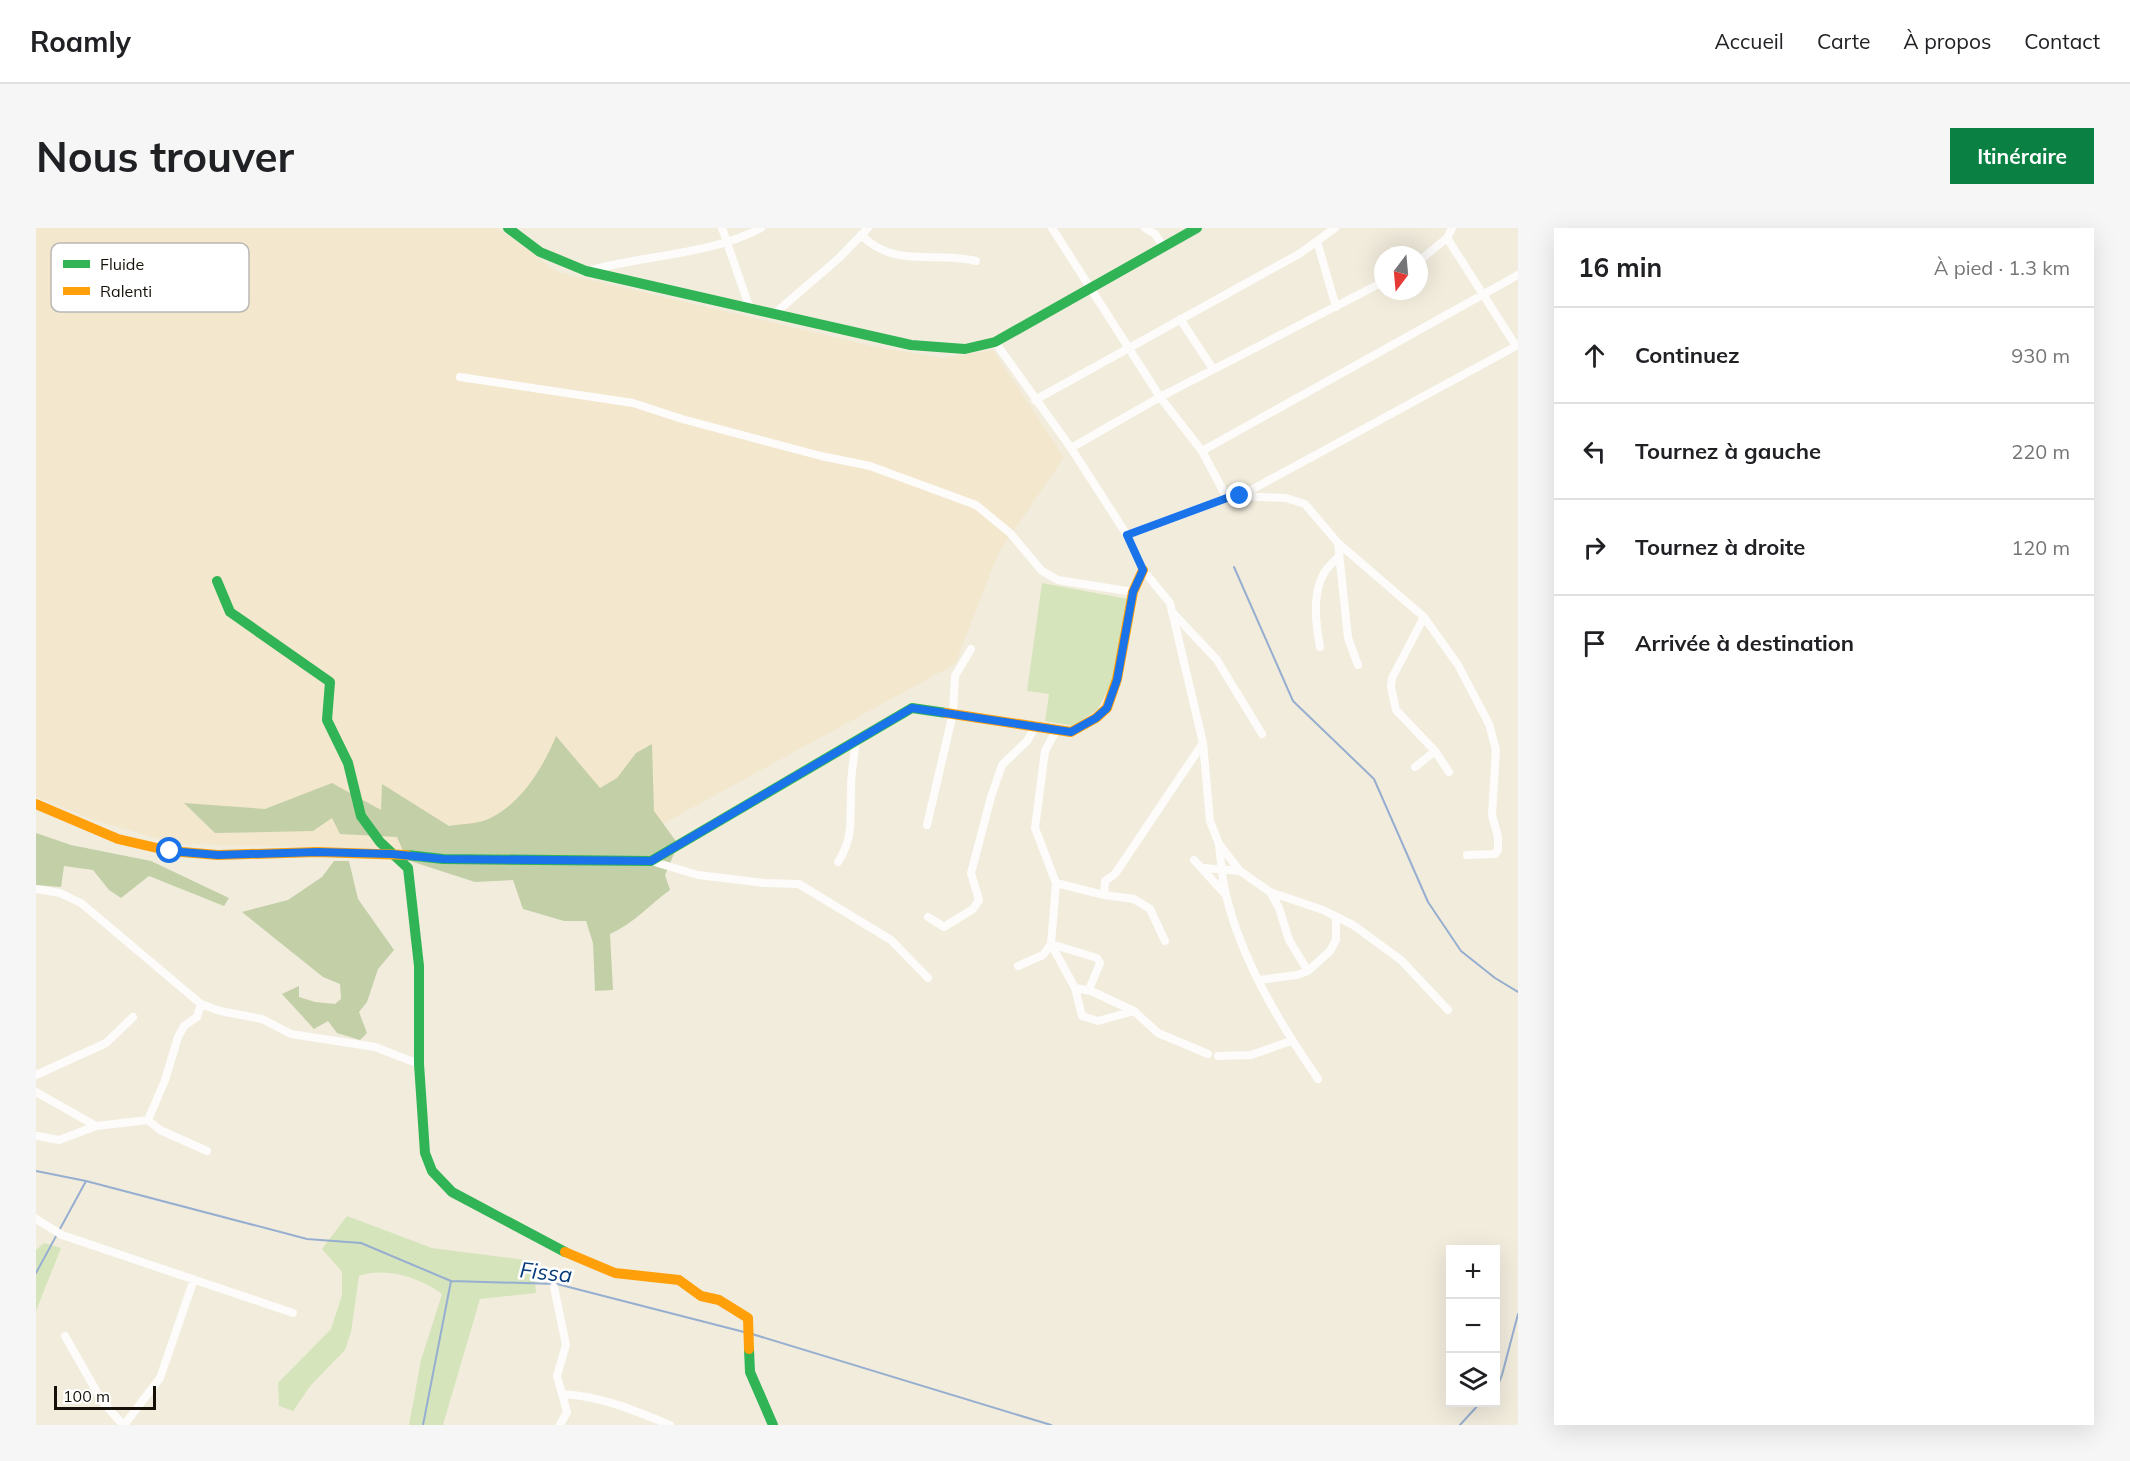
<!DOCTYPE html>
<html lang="fr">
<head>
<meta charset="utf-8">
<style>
  :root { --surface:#fff; --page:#f6f6f6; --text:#202124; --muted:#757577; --line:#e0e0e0; --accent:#0b8043 }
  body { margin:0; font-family:Mulish,sans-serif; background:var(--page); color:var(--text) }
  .controls { position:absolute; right:18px; bottom:18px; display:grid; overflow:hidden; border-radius:0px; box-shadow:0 6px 24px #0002 }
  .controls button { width:54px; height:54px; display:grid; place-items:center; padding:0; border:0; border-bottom:2px solid var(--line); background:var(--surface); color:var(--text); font:30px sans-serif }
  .compass { position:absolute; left:1338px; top:18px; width:54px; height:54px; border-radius:50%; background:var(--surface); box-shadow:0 6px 24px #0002; rotate:196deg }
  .scale { position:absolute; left:18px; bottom:15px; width:102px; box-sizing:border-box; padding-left:6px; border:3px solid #161108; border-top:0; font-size:16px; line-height:21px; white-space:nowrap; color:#161108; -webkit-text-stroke:4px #fff; paint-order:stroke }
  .stop { position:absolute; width:18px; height:18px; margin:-14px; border:4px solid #1a73e8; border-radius:50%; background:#fff }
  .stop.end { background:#1a73e8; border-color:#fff; box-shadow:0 2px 6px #0008 }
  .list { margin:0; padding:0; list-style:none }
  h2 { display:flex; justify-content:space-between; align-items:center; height:78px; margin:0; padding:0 24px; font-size:26px }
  h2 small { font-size:20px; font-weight:400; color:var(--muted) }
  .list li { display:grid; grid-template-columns:39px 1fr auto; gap:18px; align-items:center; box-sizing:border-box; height:96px; padding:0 24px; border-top:2px solid var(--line) }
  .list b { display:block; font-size:22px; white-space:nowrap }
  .list em { font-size:20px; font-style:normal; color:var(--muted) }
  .icon { flex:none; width:33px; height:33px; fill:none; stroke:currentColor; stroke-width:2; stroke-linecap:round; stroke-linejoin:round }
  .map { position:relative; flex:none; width:1482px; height:1197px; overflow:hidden; border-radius:0px }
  header { display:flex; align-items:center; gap:36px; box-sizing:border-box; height:84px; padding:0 30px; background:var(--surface); border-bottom:2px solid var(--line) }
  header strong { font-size:28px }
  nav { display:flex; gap:33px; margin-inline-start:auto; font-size:21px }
  .intro { display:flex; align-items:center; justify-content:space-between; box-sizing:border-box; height:144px; padding:0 36px }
  h1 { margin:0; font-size:42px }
  .button { padding:15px 27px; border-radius:0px; background:var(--accent); color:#fff; font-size:21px; font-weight:700 }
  main { display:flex; gap:36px; padding:0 36px }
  aside { flex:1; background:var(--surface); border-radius:0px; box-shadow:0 6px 24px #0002 }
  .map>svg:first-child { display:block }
</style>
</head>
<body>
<header>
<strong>Roamly</strong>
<nav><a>Accueil</a><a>Carte</a><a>À propos</a><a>Contact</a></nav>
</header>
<div class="intro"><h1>Nous trouver</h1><a class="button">Itinéraire</a></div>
<main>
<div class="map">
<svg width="1482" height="1197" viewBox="0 0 1482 1197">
  <rect width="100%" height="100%" fill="#f2ecdd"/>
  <path fill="#f3e7ce" d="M 0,0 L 462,0 L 522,44 L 841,119 L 907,130 L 957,122 L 1028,229 L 962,326 L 919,436 L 601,610 L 403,622 L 140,616 L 58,592 L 0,569 Z"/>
  <path fill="#d6e4bc" d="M 1006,355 L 1092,371 L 1077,452 L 1062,481 L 1038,498 L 1009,493 L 1013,466 L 991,463 Z
    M 311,988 L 396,1020 L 497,1033 L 500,1065 L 444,1071 L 407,1197 L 373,1197 L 385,1132 L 406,1066 C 382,1049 351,1039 323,1048 L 315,1104 L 309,1122 L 275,1157 L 257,1183 L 243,1178 L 242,1155 L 295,1101 L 306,1067 L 306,1044 L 286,1021 Z
    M 8,1015 L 25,1020 L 0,1083 L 0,1022 Z"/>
  <path fill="#c2cfa7" d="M 520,508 L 564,560 L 581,550 L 600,525 L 616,516 L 618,583 L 642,616 L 629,647 L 634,662 C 613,677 597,696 574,706 L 577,762 L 559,763 L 557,715 L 550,693 L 528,693 L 487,681 L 477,652 L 439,654 L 371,632 L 361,609 L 304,606 L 296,590 L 277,603 L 179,605 L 148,575 L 229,581 L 296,555 L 345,582 L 346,556 L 413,598 C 425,596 439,596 450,592 C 484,578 507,540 520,508 Z
    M 0,605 L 35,617 L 115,633 L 193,670 L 188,678 L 113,648 L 85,670 L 73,662 L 57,642 L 28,638 L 25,659 L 0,657 Z
    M 298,633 L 313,633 L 322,671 L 358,722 L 342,741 L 331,774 L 323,784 L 331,805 L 324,812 L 301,805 L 292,793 L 278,801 L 246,766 L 263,758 L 263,769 L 279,774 L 299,776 L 305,771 L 304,756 L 287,749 L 206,684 L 252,672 L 286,649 Z"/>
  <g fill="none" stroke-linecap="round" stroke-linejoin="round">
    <path stroke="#96aecf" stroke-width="2" d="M 1198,339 L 1257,473 L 1338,551 L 1392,674 L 1425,723 L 1459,750 L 1482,764
      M 0,943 L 50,953 L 271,1011 L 325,1015 L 415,1053 L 521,1056 L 708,1104
      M 0,1045 L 50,953
      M 716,1106 L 1015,1197
      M 1460,1162 L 1466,1147 L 1482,1086
      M 387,1197 L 415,1053
      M 1424,1197 L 1445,1174"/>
    <path stroke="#fdfcfa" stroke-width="8" d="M 686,0 L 714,81
      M 1016,0 L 1124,169 L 1166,223 L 1191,270
      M 1109,0 L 1119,6 L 1128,19
      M 825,7 C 860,41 897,23 940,33
      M 1411,10 L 1480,118
      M 1281,13 L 1300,79
      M 1383,33 L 1411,10 L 1416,0
      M 551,43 C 607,27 675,27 725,0
      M 738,86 L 803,30 L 832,0
      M 1144,91 L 1177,141
      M 959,114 L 1035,220 L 1091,307 L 1107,342 L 1134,375 L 1167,515 L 1174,593 L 1183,616 L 1204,643 L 1234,664 L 1287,682 L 1317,697 L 1365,732 L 1412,782
      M 424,149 L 597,175 L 646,191 L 785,228 L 834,238 L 940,277 L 974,305 L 1006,343 L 1022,352 L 1097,364
      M 999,172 L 1263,26 L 1299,0
      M 1035,220 L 1124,169 L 1347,54
      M 1166,223 L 1482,47
      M 1204,268 L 1250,270 L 1269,276 L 1302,315 L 1388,389 L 1422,437 L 1453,496 L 1460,522 L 1456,587 L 1462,609 L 1462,622 L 1459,626 L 1431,627
      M 1091,307 L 1191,270 L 1204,268 L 1482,117
      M 1302,315 L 1312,410 L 1322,437
      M 1137,385 L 1181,432 L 1226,506
      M 1388,389 L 1356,450 L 1355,459 L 1360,482 L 1399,523 L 1413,544
      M 1284,419 C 1280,397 1276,368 1287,347 C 1290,340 1298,334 1303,328
      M 1379,539 L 1399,523
      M 891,597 L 917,485 L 919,448 L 935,421
      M 1183,617 C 1185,634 1186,651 1190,667 C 1206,733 1244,796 1282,851
      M 1158,632 L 1189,666
      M 615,633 L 662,647 L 728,655 L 763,656 L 855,712 L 892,750
      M 802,634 C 818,610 814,589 815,560 C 815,544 818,529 820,513
      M 1167,640 L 1204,643
      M 1020,655 L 1068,667 L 1098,671 L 1114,681 L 1129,713
      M 0,661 L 24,665 L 45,675 L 165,776 L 184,783 L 226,791 L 255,806 L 339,819 L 383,836
      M 1234,664 L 1243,680 L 1253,712 L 1272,743
      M 1068,667 L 1069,653 L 1079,646 L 1167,515
      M 892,689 L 908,699 L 937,681 L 943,672 L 935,645 L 955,569 L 966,537 L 991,513 L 1000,497
      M 1015,716 L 1061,730 L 1064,735 L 1054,759 L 1055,763 L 1098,783
      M 1015,716 L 1039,760 L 1055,763
      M 982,738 L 1007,727 L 1015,716 L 1020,655 L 999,600 L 1009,523 L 1021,501
      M 1223,752 L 1261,747 L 1272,743 L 1294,723 L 1300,712 L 1300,689
      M 1039,760 L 1046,788 L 1062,793 L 1098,783 L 1122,805 L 1172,826
      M 1182,828 L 1215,827 L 1255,813
      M 0,847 L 70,815 L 97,789
      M 0,864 L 60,898
      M 112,892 L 124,902 L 171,923
      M 2,908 L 23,912 L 60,898 L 112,892 L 129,852 L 142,809 L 148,798 L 161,789 L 165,776
      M 0,991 L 26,1007 L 257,1085
      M 518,1059 L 530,1117 L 521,1148 L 531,1184 L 524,1197
      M 29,1108 L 66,1173 L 87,1197
      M 526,1166 C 565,1168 598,1182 634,1197
      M 88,1197 L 124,1150 L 158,1051"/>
    <path stroke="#30b455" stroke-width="10" d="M 472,0 L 504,24 L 550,43 L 875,117 L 929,121 L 959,114 L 1161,0
      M 181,353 L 194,384 L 294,454 L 291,492 L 312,535 L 325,588 L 344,614 L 372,640 L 383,738 L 383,836 L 389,925 L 396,943 L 416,964 L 529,1024
      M 371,627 L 407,631 L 615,633 L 876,480 L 910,485
      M 713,1121 L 714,1144 L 737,1197"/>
    <path stroke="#ff9f0a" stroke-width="10" d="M 910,485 L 1035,504 L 1060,490 L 1071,480 L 1081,451 L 1097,364 L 1107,342
      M 0,576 L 82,611 L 134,623 L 182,627 L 281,624 L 371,627
      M 529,1024 L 579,1045 L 643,1052 L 665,1068 L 683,1072 L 712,1090 L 713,1121"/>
  </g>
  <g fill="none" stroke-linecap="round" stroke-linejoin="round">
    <path stroke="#1a73e8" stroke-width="8" d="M 134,623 L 182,627 L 281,624 L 356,626 L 407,631 L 615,633 L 876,480 L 1035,504 L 1060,490 L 1071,480 L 1081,452 L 1097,364 L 1107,342 L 1091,307 L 1191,270 L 1204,268"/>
  </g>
  <g text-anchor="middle" stroke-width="5" stroke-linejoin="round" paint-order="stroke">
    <g font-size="22" font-style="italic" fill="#063b7a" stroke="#fff">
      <text transform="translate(510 1044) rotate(6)" y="8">Fissa</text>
    </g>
  </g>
  <rect x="15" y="15" width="198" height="69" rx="9" fill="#fff" stroke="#b9b8b5" stroke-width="1.5"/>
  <rect x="27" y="32" width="27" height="8" fill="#30b455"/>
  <rect x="27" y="59" width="27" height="8" fill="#ff9f0a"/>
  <g font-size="16" fill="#161108">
    <text x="64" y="42">Fluide</text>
    <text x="64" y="69">Ralenti</text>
  </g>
</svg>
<div class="controls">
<button>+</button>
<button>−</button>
<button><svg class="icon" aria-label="layers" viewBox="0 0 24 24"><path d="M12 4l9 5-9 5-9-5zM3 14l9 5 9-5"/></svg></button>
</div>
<svg class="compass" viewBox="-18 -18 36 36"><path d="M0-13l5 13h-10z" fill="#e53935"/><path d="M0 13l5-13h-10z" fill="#757577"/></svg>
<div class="scale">100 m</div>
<div class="stop" style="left:134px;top:623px"></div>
<div class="stop end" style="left:1204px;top:268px"></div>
</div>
<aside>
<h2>16 min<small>À pied · 1.3 km</small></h2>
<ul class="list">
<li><svg class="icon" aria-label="ahead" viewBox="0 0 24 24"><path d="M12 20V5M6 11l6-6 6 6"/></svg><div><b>Continuez</b></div><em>930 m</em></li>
<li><svg class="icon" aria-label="left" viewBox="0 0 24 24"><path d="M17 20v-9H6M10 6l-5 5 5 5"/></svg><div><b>Tournez à gauche</b></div><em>220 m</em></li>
<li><svg class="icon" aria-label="right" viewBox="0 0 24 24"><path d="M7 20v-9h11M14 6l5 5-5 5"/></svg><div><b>Tournez à droite</b></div><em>120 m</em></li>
<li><svg class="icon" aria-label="arrive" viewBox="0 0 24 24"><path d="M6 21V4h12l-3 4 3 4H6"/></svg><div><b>Arrivée à destination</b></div></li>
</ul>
</aside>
</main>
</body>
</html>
